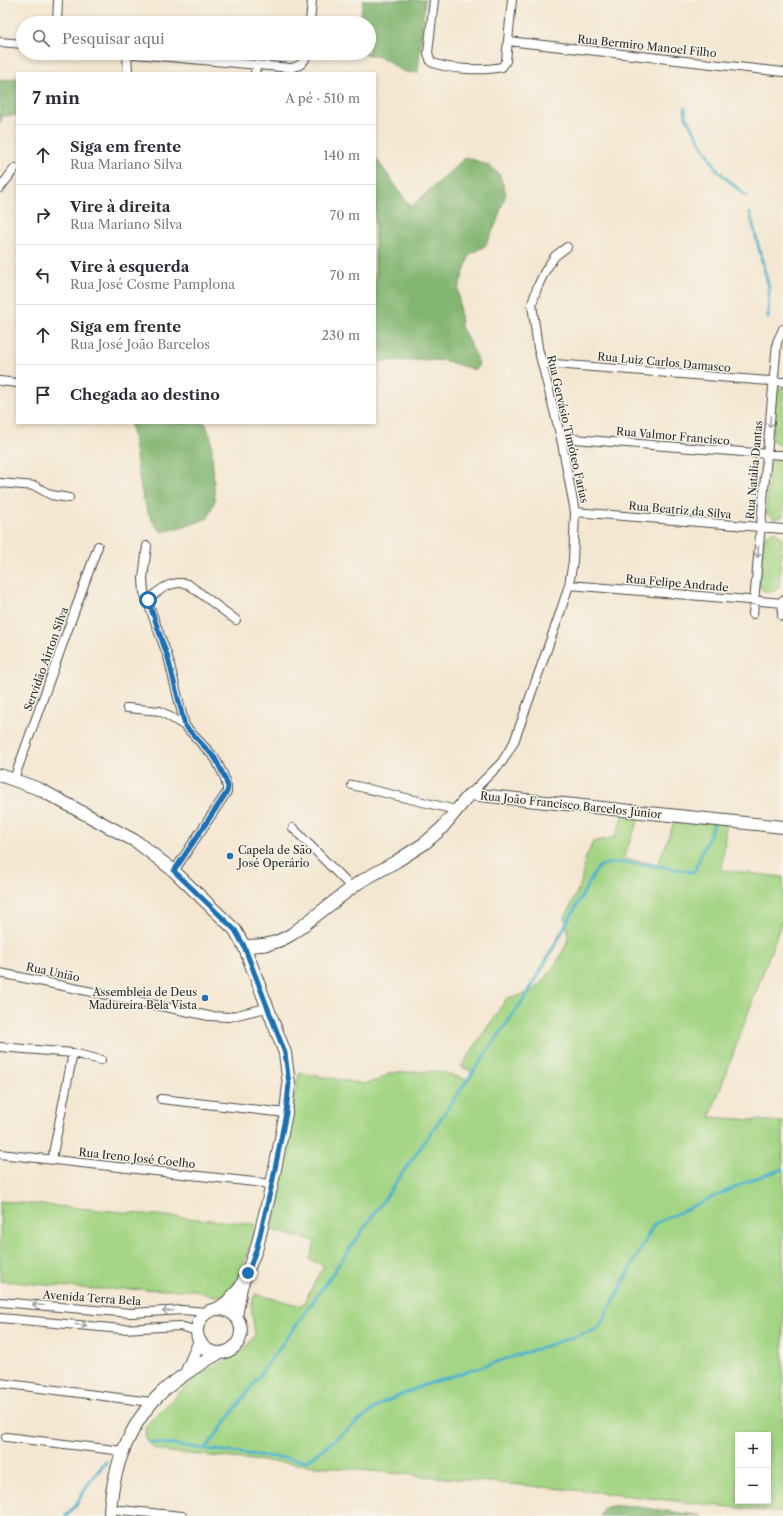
<!DOCTYPE html>
<html lang="pt">
<head>
<meta charset="utf-8">
<style>
  :root { --surface:#fff; --page:#f7f7f7; --text:#2b2b33; --muted:#7c7c81; --line:#e1e1e2 }
  body { margin:0; font-family:"Libre Caslon Text",serif; background:var(--page); color:var(--text) }
  .controls { position:absolute; right:12px; bottom:12px; display:grid; overflow:hidden; border-radius:0px; box-shadow:0 2px 6px #0003 }
  .controls button { width:36px; height:36px; display:grid; place-items:center; padding:0; border:0; border-bottom:1px solid var(--line); background:var(--surface); color:var(--text); font:20px sans-serif }
  .stop { position:absolute; width:12px; height:12px; margin:-9px; border:3px solid #1f6fb2; border-radius:50%; background:#fff }
  .stop.end { background:#1f6fb2; border-color:#fff; box-shadow:0 1px 4px #0008 }
  .list { margin:0; padding:0; list-style:none }
  h2 { display:flex; justify-content:space-between; align-items:center; height:52px; margin:0; padding:0 16px; font-size:17px }
  h2 small { font-size:13px; font-weight:400; color:var(--muted) }
  .list li { display:grid; grid-template-columns:26px 1fr auto; gap:12px; align-items:center; box-sizing:border-box; height:60px; padding:0 16px; border-top:1px solid var(--line) }
  .list b { display:block; font-size:15px; white-space:nowrap }
  .list p { margin:0; font-size:13px; white-space:nowrap; color:var(--muted) }
  .list em { font-size:13px; font-style:normal; color:var(--muted) }
  .icon { flex:none; width:22px; height:22px; fill:none; stroke:currentColor; stroke-width:2; stroke-linecap:round; stroke-linejoin:round }
  .map { position:relative; flex:none; width:783px; height:1516px; overflow:hidden }
  .search { position:absolute; background:var(--surface); box-shadow:0 2px 6px #0003; left:16px; top:16px; width:360px; height:44px; display:flex; align-items:center; gap:10px; box-sizing:border-box; padding:0 14px; border-radius:22px; color:var(--muted); font-size:15px }
  .panel { position:absolute; background:var(--surface); box-shadow:0 2px 6px #0003; left:16px; top:72px; width:360px; height:352px; border-radius:0px }
  .map>svg:first-child { display:block }
</style>
</head>
<body>
<div class="map">
<svg width="783" height="1516" viewBox="0 0 783 1516">
  <rect width="100%" height="100%" fill="#f7f3e8"/>
  <filter id="ink" filterUnits="userSpaceOnUse"><feTurbulence type="fractalNoise" baseFrequency=".025" numOctaves="2"/><feDisplacementMap in="SourceGraphic" scale="8" xChannelSelector="R" yChannelSelector="G"/><feConvolveMatrix kernelMatrix="1 2 1 2 8 2 1 2 1" color-interpolation-filters="sRGB"/></filter>
  <filter id="wash" filterUnits="userSpaceOnUse"><feTurbulence type="fractalNoise" baseFrequency=".012" numOctaves="4" result="noise"/><feDisplacementMap in="SourceGraphic" scale="16" xChannelSelector="R" yChannelSelector="G"/><feGaussianBlur stdDeviation="0.9" result="paint"/><feColorMatrix in="noise" values="0 0 0 0 0 0 0 0 0 0 0 0 0 0 0 0 0 1.4 0 .05"/><feComposite in="paint" operator="in"/></filter>
  <g filter="url(#wash)">
    <rect width="100%" height="100%" fill="#f4e7d2"/>
    <path fill="#a4d584" stroke="#688058" fill-rule="evenodd" d="M 783,386 L 783,446 L 781,446 L 772,440 L 776,392 Z
      M 777,458 L 783,459 L 783,516 L 774,519 L 766,513 L 770,464 Z
      M 770,532 L 776,532 L 782,538 L 779,587 C 772,594 765,594 759,586 L 763,538 Z
      M 624,814 L 640,816 L 623,859 L 658,864 L 675,820 L 726,824 L 722,870 L 783,877 L 783,918 L 710,1117 L 783,1122 L 783,1513 L 595,1492 L 168,1452 L 155,1449 L 146,1441 L 145,1426 L 198,1375 L 242,1352 L 255,1335 L 251,1307 L 255,1294 L 302,1306 L 324,1265 L 310,1260 L 315,1241 L 267,1229 L 299,1074 L 302,1073 L 364,1084 L 379,1080 L 390,1073 L 438,1071 L 469,1080 L 474,1072 L 461,1067 L 507,998 C 516,996 526,995 534,990 C 546,981 562,956 567,942 C 570,934 567,925 565,918 L 581,883 L 585,860 L 593,842 L 615,837 ZM 738,1435 L 768,1435 L 768,1501 L 738,1501 Z
      M 0,1201 L 255,1224 C 251,1240 240,1291 222,1295 C 213,1298 203,1293 195,1290 L 92,1289 L 0,1281 Z"/>
    <path fill="#83b672" stroke="#57704e" d="M 363,0 L 425,0 L 418,72 C 399,75 398,66 384,59 C 377,55 366,55 358,53 L 369,53 L 369,23 L 359,23 Z
      M 17,78 L 17,117 L 15,115 L 2,116 L 0,123 L 0,80 Z
      M 375,157 L 411,207 L 466,157 L 488,165 L 499,174 L 506,193 L 496,224 L 485,246 L 470,254 L 458,290 L 461,326 L 479,363 L 476,370 L 442,360 L 381,361 L 375,366 Z
      M 130,423 L 205,423 L 211,438 L 215,500 L 208,518 L 185,527 L 162,532 C 136,512 139,453 130,423 Z
      M 622,1505 L 703,1516 L 600,1516 L 604,1507 Z"/>
    <g fill="none" stroke-linecap="round" stroke-linejoin="round">
      <path stroke="#4db3cb" stroke-width="3" d="M 685,108 L 686,117 L 718,171 L 746,196
        M 750,213 L 769,288 L 768,318
        M 149,1442 L 307,1461 L 382,1403 L 422,1386 L 595,1330 L 600,1326 L 654,1224 L 753,1179 L 783,1169
        M 204,1449 L 211,1442 L 312,1303 L 528,993 L 598,867 C 617,856 671,869 694,872 L 714,824
        M 66,1516 L 76,1505 L 90,1481 L 106,1462"/>
    </g>
  </g>
  <g filter="url(#ink)">
    <g fill="none" stroke-linecap="round" stroke-linejoin="round">
      <defs>
        <path id="street" d="M 434,0 L 428,53 L 431,62 C 449,70 483,71 502,67 L 506,61 L 512,0
          M 57,23 L 58,0
          M 310,23 L 312,0
          M 508,41 L 783,72
          M 0,42 L 23,44
          M 124,53 L 291,68 C 300,66 305,63 307,53
          M 127,53 L 128,73
          M 255,73 L 256,65
          M 0,188 L 15,168
          M 542,363 L 783,382
          M 0,381 L 17,383
          M 561,438 L 783,455
          M 0,483 L 35,486 L 51,495 L 69,498
          M 575,512 L 783,529
          M 147,546 L 143,579 L 144,592 L 168,657 L 185,726 L 215,758 L 224,776 L 227,787 L 227,792 L 174,871
          M 569,585 L 783,603
          M 148,600 C 160,589 171,580 188,584 L 236,620
          M 753,614 L 777,342 L 783,329
          M 782,616 L 783,600
          M 127,708 L 160,711 L 185,726
          M 14,779 L 98,546
          M 352,785 L 456,810
          M 470,794 L 502,762 L 514,742 L 560,613 L 569,585 L 573,561 L 575,512 L 561,438 L 538,348 L 532,304 L 537,288 L 545,271 L 555,256 L 567,247
          M 293,828 L 352,888
          M 0,973 L 209,1016 L 229,1017 L 266,1008
          M 0,1047 L 73,1053 L 52,1159
          M 73,1053 L 101,1060
          M 161,1099 L 286,1113
          M 0,1154 L 272,1184
          M 0,1302 L 131,1313 L 183,1310 L 206,1312
          M 0,1318 L 122,1329 L 180,1326 L 197,1331
          M 0,1383 L 151,1402
          M 6,1437 L 123,1451
          M 110,1509 L 182,1516"/>
        <path id="secondary" d="M 0,775 L 39,789 L 137,842 L 174,871 L 235,930 L 244,946 L 285,1053 L 289,1084 L 286,1113 L 272,1184 L 257,1247 L 241,1287 L 236,1317
          M 244,946 C 263,946 276,944 292,934 L 358,883 L 397,861 L 425,843 L 441,829 L 470,794 L 783,827
          M197 1331a22 22 0 1 1 44 0a22 22 0 1 1-44 0Z
          M 217,1309 L 226,1303 L 241,1287
          M 187,1371 L 200,1341
          M 110,1516 C 110,1498 114,1479 119,1462 C 139,1404 168,1382 219,1353"/>
      </defs>
      <use href="#street" stroke="#494744" stroke-width="10"/>
      <use href="#secondary" stroke="#494744" stroke-width="14"/>
      <use href="#street" stroke="#fff" stroke-width="8"/>
      <use href="#secondary" stroke="#fff" stroke-width="12"/>
    </g>
    <defs><path id="oneway-shaft" d="M-6 0H5M1.5-3L5.5 0L1.5 3" fill="none" stroke-width="1.6" stroke-linecap="round" stroke-linejoin="round"/></defs>
    <g stroke="#a0a0a0">
      <use href="#oneway-shaft" transform="translate(770 422) rotate(95)"/>
      <use href="#oneway-shaft" transform="translate(758 552) rotate(95)"/>
      <use href="#oneway-shaft" transform="translate(38 1305) rotate(-175)"/>
      <use href="#oneway-shaft" transform="translate(168 1311) rotate(175)"/>
      <use href="#oneway-shaft" transform="translate(81 1325) rotate(5)"/>
    </g>
  </g>
  <g fill="none" stroke-linecap="round" stroke-linejoin="round" filter="url(#ink)">
    <path stroke="#1f6fb2" stroke-width="5" d="M 148,600 L 168,658 L 185,726 L 215,758 L 224,776 L 228,787 L 227,792 L 174,871 L 235,930 L 244,946 L 285,1053 L 289,1084 L 286,1113 L 272,1184 L 257,1247 L 248,1273"/>
  </g>
  <g fill="#1f6fb2" stroke="#f7f3e8" stroke-width="1.5">
    <circle cx="230" cy="856" r="4"/>
    <circle cx="205" cy="998" r="4"/>
  </g>
  <g text-anchor="middle" stroke-width="3" stroke-linejoin="round" paint-order="stroke">
    <g font-size="11" fill="#2b2b2b" stroke="#f7f3e8">
      <text transform="translate(647 46) rotate(6)" y="4">Rua Bermiro Manoel Filho</text>
      <text transform="translate(664 362) rotate(5)" y="4">Rua Luiz Carlos Damasco</text>
      <text transform="translate(568 429) rotate(77)" y="4">Rua Gervásio Timóteo Farias</text>
      <text transform="translate(673 436) rotate(5)" y="4">Rua Valmor Francisco</text>
      <text transform="translate(754 470) rotate(-85)" y="4">Rua Natália Dantas</text>
      <text transform="translate(680 510) rotate(5)" y="4">Rua Beatriz da Silva</text>
      <text transform="translate(677 583) rotate(5)" y="4">Rua Felipe Andrade</text>
      <text transform="translate(46 659) rotate(-70)" y="4">Servidão Airton Silva</text>
      <text transform="translate(571 805) rotate(6)" y="4">Rua João Francisco Barcelos Júnior</text>
      <text transform="translate(53 972) rotate(12)" y="4">Rua União</text>
      <text transform="translate(137 1158) rotate(6)" y="4">Rua Ireno José Coelho</text>
      <text transform="translate(92 1298) rotate(4)" y="4">Avenida Terra Bela</text>
    </g>
    <g font-size="11" fill="#2b2b2b" stroke="#f7f3e8" text-anchor="start">
      <text x="238" y="854">Capela de São<tspan x="238" dy="13">José Operário</tspan></text>
      <text x="197" y="996" text-anchor="end">Assembleia de Deus<tspan x="197" dy="13">Madureira Bela Vista</tspan></text>
    </g>
  </g>
</svg>
<div class="controls">
<button>+</button>
<button>−</button>
</div>
<div class="stop" style="left:148px;top:600px"></div>
<div class="stop end" style="left:248px;top:1273px"></div>
<div class="search"><svg class="icon" aria-label="search" viewBox="0 0 24 24"><circle cx="10" cy="10" r="6"/><path d="M15 15l6 6"/></svg>Pesquisar aqui</div>
<section class="panel">
<h2>7 min<small>A pé · 510 m</small></h2>
<ul class="list">
<li><svg class="icon" aria-label="ahead" viewBox="0 0 24 24"><path d="M12 20V5M6 11l6-6 6 6"/></svg><div><b>Siga em frente</b><p>Rua Mariano Silva</p></div><em>140 m</em></li>
<li><svg class="icon" aria-label="right" viewBox="0 0 24 24"><path d="M7 20v-9h11M14 6l5 5-5 5"/></svg><div><b>Vire à direita</b><p>Rua Mariano Silva</p></div><em>70 m</em></li>
<li><svg class="icon" aria-label="left" viewBox="0 0 24 24"><path d="M17 20v-9H6M10 6l-5 5 5 5"/></svg><div><b>Vire à esquerda</b><p>Rua José Cosme Pamplona</p></div><em>70 m</em></li>
<li><svg class="icon" aria-label="ahead" viewBox="0 0 24 24"><path d="M12 20V5M6 11l6-6 6 6"/></svg><div><b>Siga em frente</b><p>Rua José João Barcelos</p></div><em>230 m</em></li>
<li><svg class="icon" aria-label="arrive" viewBox="0 0 24 24"><path d="M6 21V4h12l-3 4 3 4H6"/></svg><div><b>Chegada ao destino</b></div></li>
</ul>
</section>
</div>
</body>
</html>
